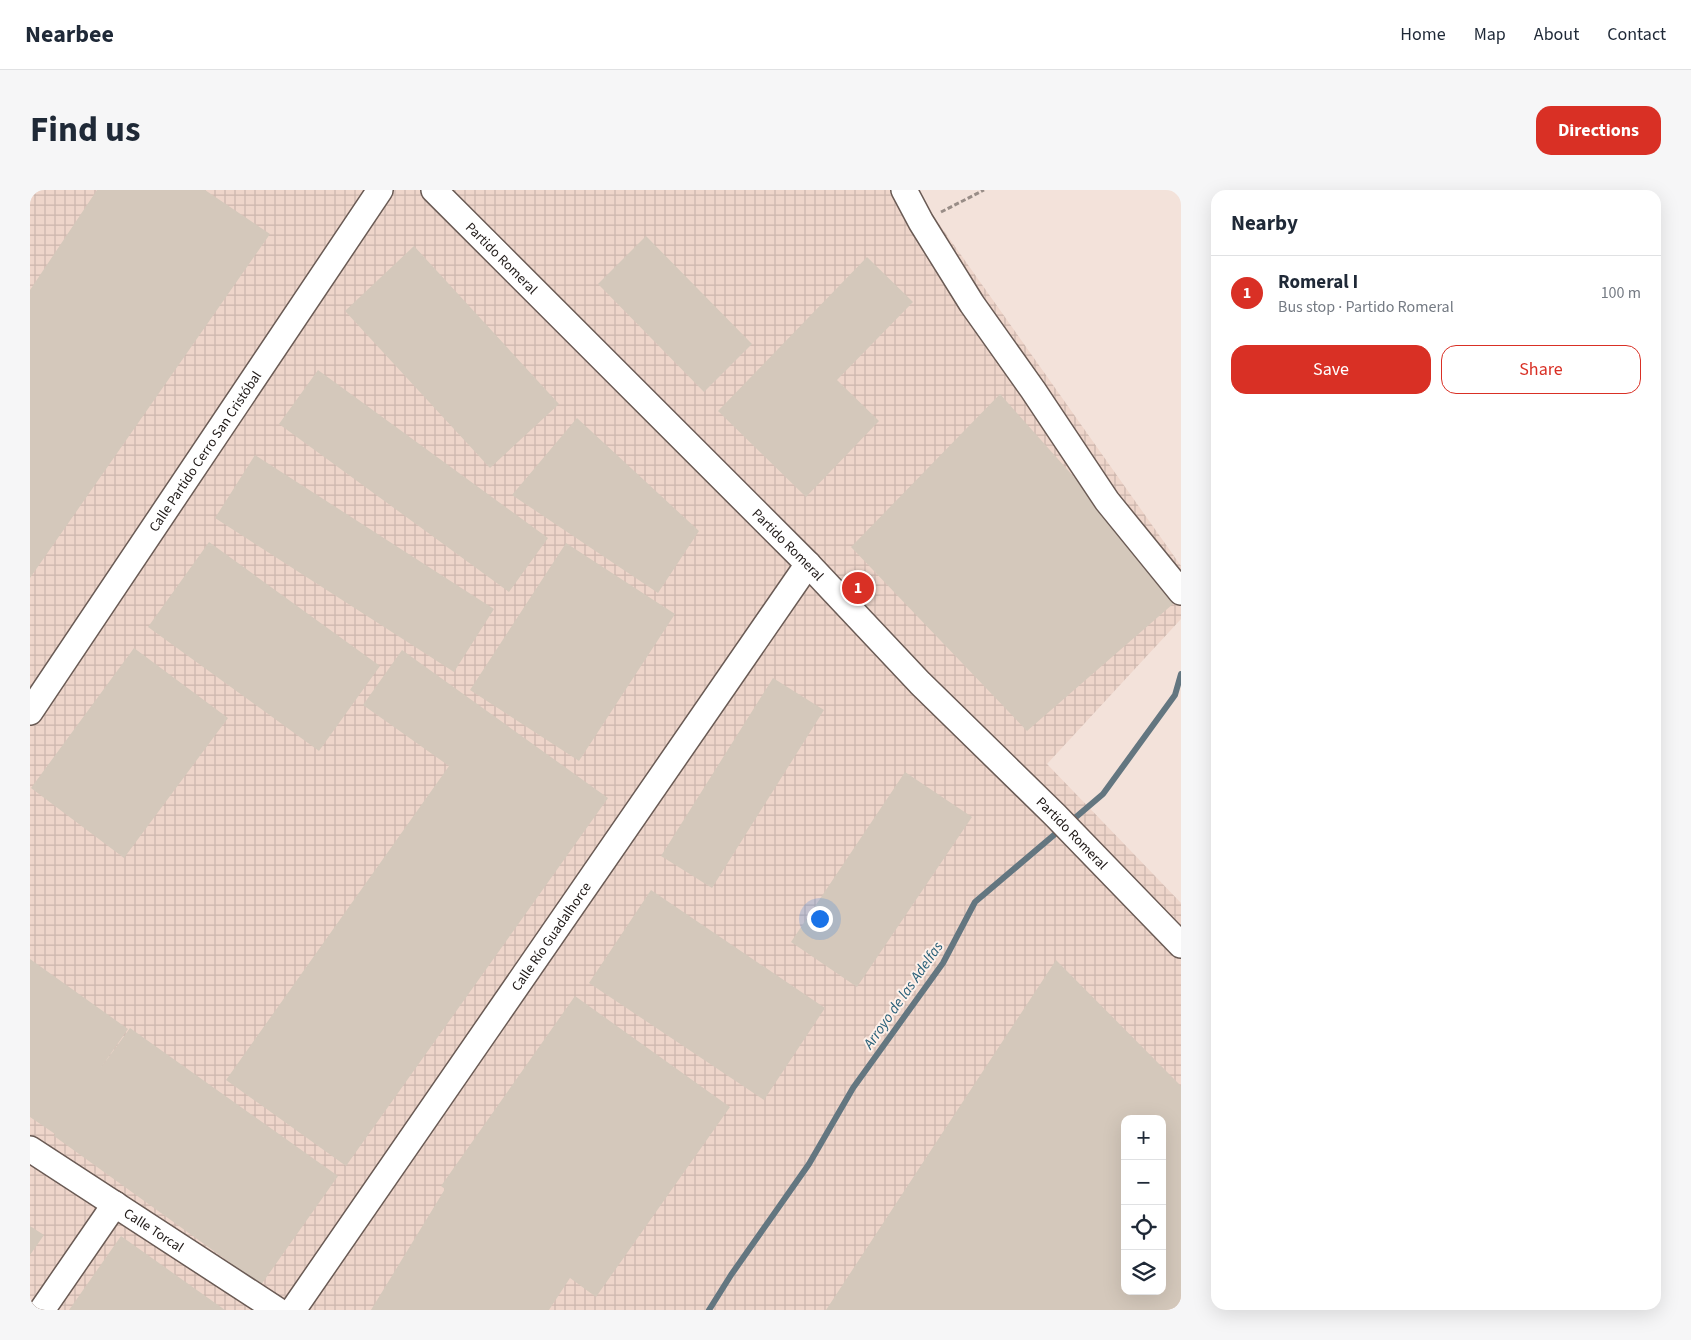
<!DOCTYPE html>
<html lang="en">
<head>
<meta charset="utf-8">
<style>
  :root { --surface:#fff; --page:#f6f6f7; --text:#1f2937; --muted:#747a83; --line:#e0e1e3; --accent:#d93025 }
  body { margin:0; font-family:"Source Sans 3",sans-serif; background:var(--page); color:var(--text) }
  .controls { position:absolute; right:15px; bottom:15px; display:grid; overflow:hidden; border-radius:10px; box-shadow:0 5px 20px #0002 }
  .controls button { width:45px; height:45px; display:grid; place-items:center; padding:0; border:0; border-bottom:1px solid var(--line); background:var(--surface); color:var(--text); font:25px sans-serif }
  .you { position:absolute; left:789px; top:728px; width:18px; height:18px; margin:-12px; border:4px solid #fff; border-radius:50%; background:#1a73e8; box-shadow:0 0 0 8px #1a73e833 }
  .badge { display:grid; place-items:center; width:32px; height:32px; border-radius:50%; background:var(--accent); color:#fff; font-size:16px; font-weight:700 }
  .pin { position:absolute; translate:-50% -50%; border:2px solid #fff; box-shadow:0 1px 5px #0006 }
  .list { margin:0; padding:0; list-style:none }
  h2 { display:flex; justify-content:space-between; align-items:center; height:65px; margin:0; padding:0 20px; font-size:21px }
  h2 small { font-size:16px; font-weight:400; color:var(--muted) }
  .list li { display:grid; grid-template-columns:32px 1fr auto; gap:15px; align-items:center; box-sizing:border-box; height:75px; padding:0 20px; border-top:1px solid var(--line) }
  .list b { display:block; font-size:19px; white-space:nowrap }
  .list p { margin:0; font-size:16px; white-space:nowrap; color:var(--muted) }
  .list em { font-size:16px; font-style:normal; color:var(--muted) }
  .actions { display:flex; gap:10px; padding:15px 20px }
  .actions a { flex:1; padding:11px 0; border:1px solid var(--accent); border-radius:15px; text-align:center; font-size:18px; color:var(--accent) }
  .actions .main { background:var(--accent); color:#fff }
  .icon { flex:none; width:28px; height:28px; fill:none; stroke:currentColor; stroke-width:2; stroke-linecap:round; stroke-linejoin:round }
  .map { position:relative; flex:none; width:1151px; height:1120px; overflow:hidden; border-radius:15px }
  header { display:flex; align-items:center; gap:30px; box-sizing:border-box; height:70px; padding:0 25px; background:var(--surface); border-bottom:1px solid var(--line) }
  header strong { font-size:24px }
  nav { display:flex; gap:28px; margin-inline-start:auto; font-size:18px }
  .intro { display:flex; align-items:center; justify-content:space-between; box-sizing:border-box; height:120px; padding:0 30px }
  h1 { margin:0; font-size:35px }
  .button { padding:12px 22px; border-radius:15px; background:var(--accent); color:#fff; font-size:18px; font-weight:700 }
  main { display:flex; gap:30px; padding:0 30px }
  aside { flex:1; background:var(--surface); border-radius:15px; box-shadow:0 5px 20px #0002 }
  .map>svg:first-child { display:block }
</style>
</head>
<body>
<header>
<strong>Nearbee</strong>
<nav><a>Home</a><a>Map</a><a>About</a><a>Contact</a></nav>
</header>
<div class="intro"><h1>Find us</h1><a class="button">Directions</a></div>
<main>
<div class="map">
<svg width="1151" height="1120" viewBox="0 0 1151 1120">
  <defs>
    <pattern id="industrial-grid" width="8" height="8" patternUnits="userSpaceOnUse" patternTransform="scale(1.25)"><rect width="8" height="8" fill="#eed5ca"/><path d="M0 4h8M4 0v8" fill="none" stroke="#ccb6ad"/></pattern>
  </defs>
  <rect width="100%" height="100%" fill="#f3e2da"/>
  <path fill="url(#industrial-grid)" fill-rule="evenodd" d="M 0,0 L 885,0 L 1151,376 L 1151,429 L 1017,574 L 1151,713 L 1151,1120 L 0,1120 ZM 1095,929 L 1132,929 L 1132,1101 L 1095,1101 Z"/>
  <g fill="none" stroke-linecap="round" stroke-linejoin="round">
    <path stroke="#637680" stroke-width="6" d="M 1039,633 L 1073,604 L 1145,505 L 1151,484
      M 679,1120 L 701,1085 L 779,974 L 823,898 L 913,773 L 945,712 L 1031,639"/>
  </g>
  <path fill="#d4c8bb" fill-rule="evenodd" d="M 67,0 L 175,0 L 240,44 L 0,388 L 0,100 Z
    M 616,46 L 722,154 L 674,202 L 568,94 Z
    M 384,56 L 529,214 L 460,278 L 315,121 Z
    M 837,67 L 883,112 L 807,190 L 849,231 L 776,307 L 688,221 Z
    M 288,180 L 518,348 L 479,402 L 249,234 Z
    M 970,204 L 1151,407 L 997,541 L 821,357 Z
    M 547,228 L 669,341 L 628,403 L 482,305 Z
    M 225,265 L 464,419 L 424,482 L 185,328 Z
    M 179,352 L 350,476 L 289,561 L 118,437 Z
    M 536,353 L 645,424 L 549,571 L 440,500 Z
    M 104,458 L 198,528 L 94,668 L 1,598 Z
    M 372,460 L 578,608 L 316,976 L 196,890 L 419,576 L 333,515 Z
    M 743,488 L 794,520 L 682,698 L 631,666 Z
    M 875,582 L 942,627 L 827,797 L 761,752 Z
    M 621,700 L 795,818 L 734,910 L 559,793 Z
    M 0,769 L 98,839 L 70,879 L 100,838 L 308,986 L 231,1095 L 24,946 L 25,944 L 0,927 Z
    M 1026,770 L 1151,896 L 1151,1120 L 796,1120 ZM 1095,929 L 1132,929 L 1132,1101 L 1095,1101 Z
    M 545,806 L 700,917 L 566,1107 L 540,1088 L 519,1120 L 341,1120 L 415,999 L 411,996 Z
    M 0,1036 L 14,1045 L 0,1065 Z
    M 91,1046 L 195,1120 L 39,1120 Z"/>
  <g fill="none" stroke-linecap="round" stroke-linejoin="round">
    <defs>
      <g id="street">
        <path id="s1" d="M 404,0 L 778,374 L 890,493 L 1025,625 L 1151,755"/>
        <path d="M 874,0 L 891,32 L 942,114 L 1003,200 L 1077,311 L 1151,402"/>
        <path id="s2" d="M 0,522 L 350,0"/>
        <path id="s3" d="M 0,959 L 247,1120"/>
        <path d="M 12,1120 L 85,1014"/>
        <path id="s4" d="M 263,1120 L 778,374"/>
      </g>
    </defs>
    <use href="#street" stroke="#6a5b55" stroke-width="28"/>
    <path stroke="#998d87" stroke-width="3" stroke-dasharray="5 2.5" stroke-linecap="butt" d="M 911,22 L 954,0"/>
    <use href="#street" stroke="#fff" stroke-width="25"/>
  </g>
  <g text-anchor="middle" stroke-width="4" stroke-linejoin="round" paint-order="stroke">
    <g font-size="14" fill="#1e1816" stroke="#fef0e9">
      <text dy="5" stroke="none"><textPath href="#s1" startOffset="96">Partido Romeral</textPath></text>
      <text dy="5" stroke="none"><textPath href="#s2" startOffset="314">Calle Partido Cerro San Cristóbal</textPath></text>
      <text dy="5" stroke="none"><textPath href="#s1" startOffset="501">Partido Romeral</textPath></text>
      <text dy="5" stroke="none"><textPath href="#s1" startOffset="906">Partido Romeral</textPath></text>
      <text dy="5" stroke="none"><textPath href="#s4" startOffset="454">Calle Río Guadalhorce</textPath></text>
      <text dy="5" stroke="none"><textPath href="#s3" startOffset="148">Calle Torcal</textPath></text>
    </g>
    <g font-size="15" font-style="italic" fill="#275f78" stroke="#fef0e9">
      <text transform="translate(873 805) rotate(-55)" y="5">Arroyo de las Adelfas</text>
    </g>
  </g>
</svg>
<div class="controls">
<button>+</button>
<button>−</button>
<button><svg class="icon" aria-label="locate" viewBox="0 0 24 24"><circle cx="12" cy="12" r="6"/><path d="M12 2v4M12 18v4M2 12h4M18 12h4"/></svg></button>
<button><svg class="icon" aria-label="layers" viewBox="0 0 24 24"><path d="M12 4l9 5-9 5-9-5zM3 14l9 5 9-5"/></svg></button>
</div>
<div class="you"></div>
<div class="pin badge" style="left:828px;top:398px">1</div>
</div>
<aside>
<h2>Nearby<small></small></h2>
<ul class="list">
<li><span class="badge">1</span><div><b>Romeral I</b><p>Bus stop · Partido Romeral</p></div><em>100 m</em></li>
</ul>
<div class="actions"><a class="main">Save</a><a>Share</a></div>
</aside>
</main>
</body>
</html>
